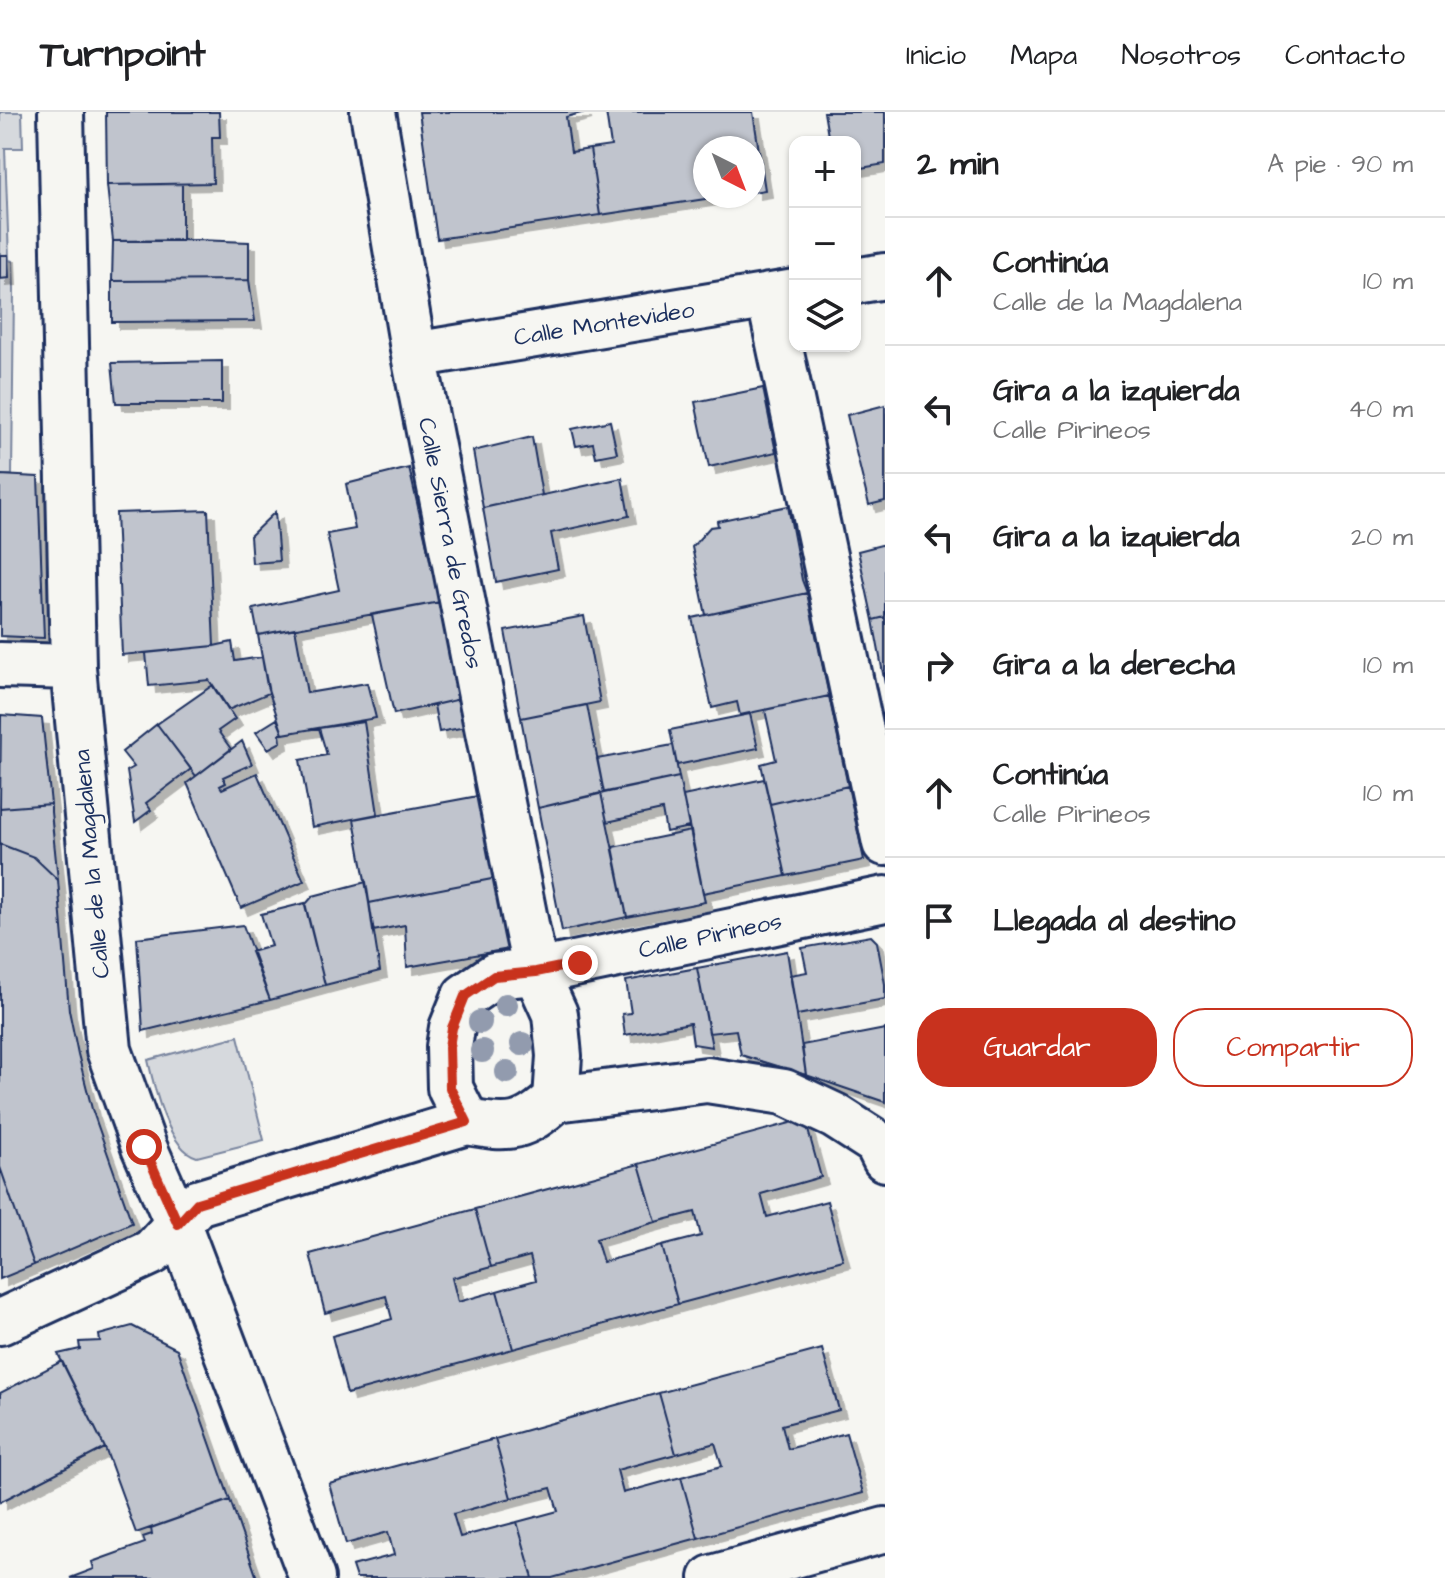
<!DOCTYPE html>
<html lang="es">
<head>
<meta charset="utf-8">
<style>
  :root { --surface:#fff; --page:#f2f2f2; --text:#202124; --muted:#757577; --line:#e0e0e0; --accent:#c8321e }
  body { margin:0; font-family:"Architects Daughter",sans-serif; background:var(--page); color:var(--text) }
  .controls { position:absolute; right:24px; top:24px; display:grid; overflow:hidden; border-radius:16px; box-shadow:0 2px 6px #0004 }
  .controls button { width:72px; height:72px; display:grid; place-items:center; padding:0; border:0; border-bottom:2px solid var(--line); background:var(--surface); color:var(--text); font:40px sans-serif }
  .compass { position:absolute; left:693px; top:24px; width:72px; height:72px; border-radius:50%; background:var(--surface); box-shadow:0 2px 6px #0004; rotate:138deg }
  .stop { position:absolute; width:24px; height:24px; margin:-18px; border:6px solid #c8321e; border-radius:50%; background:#fff }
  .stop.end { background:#c8321e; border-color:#fff; box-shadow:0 2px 8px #0008 }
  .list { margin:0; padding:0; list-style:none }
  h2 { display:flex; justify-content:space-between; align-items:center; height:104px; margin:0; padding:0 32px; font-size:34px }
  h2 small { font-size:26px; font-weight:400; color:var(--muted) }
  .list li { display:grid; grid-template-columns:52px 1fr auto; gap:24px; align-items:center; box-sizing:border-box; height:128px; padding:0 32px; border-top:2px solid var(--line) }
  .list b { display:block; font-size:30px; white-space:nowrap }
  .list p { margin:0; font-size:26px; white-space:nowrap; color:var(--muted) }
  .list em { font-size:26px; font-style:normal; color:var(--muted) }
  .actions { display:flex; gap:16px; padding:24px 32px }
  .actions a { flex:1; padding:18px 0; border:2px solid var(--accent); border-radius:32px; text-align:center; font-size:28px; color:var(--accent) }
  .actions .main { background:var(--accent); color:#fff }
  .icon { flex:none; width:44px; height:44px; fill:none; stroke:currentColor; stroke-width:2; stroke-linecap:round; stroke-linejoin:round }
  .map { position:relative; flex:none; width:885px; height:1466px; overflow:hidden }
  header { display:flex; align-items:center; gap:48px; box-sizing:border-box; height:112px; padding:0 40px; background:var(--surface); border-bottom:2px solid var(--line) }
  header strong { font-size:38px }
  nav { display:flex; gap:44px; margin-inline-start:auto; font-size:28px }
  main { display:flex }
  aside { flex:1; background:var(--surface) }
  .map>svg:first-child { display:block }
</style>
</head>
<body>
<header>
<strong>Turnpoint</strong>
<nav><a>Inicio</a><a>Mapa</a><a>Nosotros</a><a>Contacto</a></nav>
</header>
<main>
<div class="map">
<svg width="885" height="1466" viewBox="0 0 885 1466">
  <defs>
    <filter id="shadow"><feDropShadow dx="7" dy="7" stdDeviation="0" flood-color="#0004"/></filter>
  </defs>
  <rect width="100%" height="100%" fill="#f6f6f2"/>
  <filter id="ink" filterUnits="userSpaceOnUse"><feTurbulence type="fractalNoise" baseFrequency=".0125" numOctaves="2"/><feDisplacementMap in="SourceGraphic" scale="16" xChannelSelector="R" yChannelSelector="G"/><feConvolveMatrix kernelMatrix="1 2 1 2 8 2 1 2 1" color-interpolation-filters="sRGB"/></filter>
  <g filter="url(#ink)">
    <path fill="#d6d9dd" stroke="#78849e" stroke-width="2" d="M 0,0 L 22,0 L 23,36 L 5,36 L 9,148 L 13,149 L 14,177 L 12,363 L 0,363 Z
      M 238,924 L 264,1028 L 197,1045 C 168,1037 154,975 148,948 Z"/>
    <path fill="#c0c4cd" stroke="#1b2f5e" stroke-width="2" filter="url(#shadow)" d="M 106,0 L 219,0 L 220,25 L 212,25 L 213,71 L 107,73 Z
      M 419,0 L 585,0 L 566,5 L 571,40 L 590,37 L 600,103 L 437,127 Z
      M 606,0 L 753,0 L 765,78 L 753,80 L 753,36 L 705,36 L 705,84 L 725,84 L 600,103 L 590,37 L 611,34 Z
      M 824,0 L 885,0 L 885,52 L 855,57 L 855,30 L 829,30 Z
      M 182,72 L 182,129 L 113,129 L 107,73 Z
      M 197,128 L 249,130 L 249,168 L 112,169 L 113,129 Z
      M 0,143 L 8,143 L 9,166 L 0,167 Z
      M 249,168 L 255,209 L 112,210 L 112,169 Z
      M 222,249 L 222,291 L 116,291 L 112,251 Z
      M 763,276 L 776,340 L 709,355 L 695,290 Z
      M 885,293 L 885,389 L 869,393 L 847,303 Z
      M 610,309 L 617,341 L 596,345 L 593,331 L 576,334 L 572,317 Z
      M 532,325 L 542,383 L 483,396 L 473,339 Z
      M 409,356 L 440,490 L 258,523 L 253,497 L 339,478 L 327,422 L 355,417 L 346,372 Z
      M 0,363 L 38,365 L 44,526 L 0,524 Z
      M 622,366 L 629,404 L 551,421 L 558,457 L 496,470 L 483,396 Z
      M 788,394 L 802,468 L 807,481 L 706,503 L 692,435 L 710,415 L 718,414 L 717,409 Z
      M 208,398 L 214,534 L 122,543 L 116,401 Z
      M 275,400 L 279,449 L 252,451 L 250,424 Z
      M 885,432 L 885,505 L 873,508 L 858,439 Z
      M 807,481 L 829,584 L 740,603 L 737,590 L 712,596 L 692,506 Z
      M 440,490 L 460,587 L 394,602 L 372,503 Z
      M 584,504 L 600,590 L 521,606 L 505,519 Z
      M 885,505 L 885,572 L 873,508 Z
      M 295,516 L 307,581 L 367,571 L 376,606 L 283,622 L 267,574 L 258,523 Z
      M 232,530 L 235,549 L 262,545 L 269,581 L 228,598 L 209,568 L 149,574 L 146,541 L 214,534 Z
      M 213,573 L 235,607 L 218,619 L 231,637 L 196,664 L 157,612 Z
      M 829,584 L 848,674 L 770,692 L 761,652 L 776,648 L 765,598 Z
      M 460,587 L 466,615 L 439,620 L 434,593 Z
      M 587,593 L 604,681 L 538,696 L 521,606 Z
      M 750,602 L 758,636 L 677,653 L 670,618 Z
      M 1,603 L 42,606 L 51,692 L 0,696 Z
      M 277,607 L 283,622 L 280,622 L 281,630 L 268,637 L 256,620 Z
      M 364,610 L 378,702 L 312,715 L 300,648 L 327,643 L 319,616 Z
      M 157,612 L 191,657 L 146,691 L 151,698 L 135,710 L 127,659 L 134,655 L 122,640 Z
      M 242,629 L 252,652 L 223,665 L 226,671 L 220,674 L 222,677 L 257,661 L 304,769 L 241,796 L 187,671 Z
      M 673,633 L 679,665 L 604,681 L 597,647 Z
      M 679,665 L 689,715 L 666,720 L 662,698 L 607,710 L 601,681 Z
      M 764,667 L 786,764 L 703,781 L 683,684 Z
      M 848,674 L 864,748 L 786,764 L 770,692 Z
      M 601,681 L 627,805 L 562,819 L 538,696 Z
      M 478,684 L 497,766 L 369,791 L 354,707 Z
      M 51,692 L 51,700 L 58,768 L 34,745 L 0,732 L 0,696 Z
      M 691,719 L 705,790 L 627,805 L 613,735 Z
      M 0,732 L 34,745 L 58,768 L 69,898 L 78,942 L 92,997 L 132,1111 L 34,1153 L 0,1055 Z
      M 497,766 L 509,837 L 407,855 L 405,813 L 373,819 L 369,791 Z
      M 366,770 L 380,859 L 325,873 L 305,793 L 313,784 Z
      M 305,791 L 325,873 L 270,888 L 251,840 L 271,834 L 261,802 Z
      M 243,813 L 270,888 L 143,919 L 137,826 Z
      M 871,824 L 877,830 L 885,872 L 885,887 L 797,903 L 790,863 L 807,860 L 802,836 Z
      M 787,839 L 799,917 L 806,963 L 741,943 L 736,918 L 709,921 L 697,856 Z
      M 697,856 L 712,935 L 693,932 L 690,911 L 625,923 L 622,902 L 631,901 L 626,869 Z
      M 885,917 L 885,990 L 806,963 L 802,933 Z
      M 805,1007 L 821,1065 L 761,1082 L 767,1105 L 827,1089 L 843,1148 L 678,1192 L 662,1134 L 701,1124 L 695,1100 L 656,1110 L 639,1052 Z
      M 639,1052 L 656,1110 L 596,1127 L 603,1150 L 662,1134 L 678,1192 L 513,1237 L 497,1179 L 536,1168 L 530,1144 L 491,1155 L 475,1097 Z
      M 0,1055 L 34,1153 L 0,1167 Z
      M 475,1097 L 491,1155 L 452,1166 L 458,1190 L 497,1179 L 513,1237 L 347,1282 L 332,1224 L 392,1207 L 386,1184 L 325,1201 L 310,1142 Z
      M 132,1214 L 177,1237 L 230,1388 L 136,1421 L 105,1336 L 58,1242 L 80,1237 L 79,1230 L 100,1229 L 99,1223 Z
      M 822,1237 L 839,1298 L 782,1313 L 788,1337 L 846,1321 L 863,1381 L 698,1426 L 681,1365 L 722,1354 L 715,1331 L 676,1342 L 659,1281 Z
      M 62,1249 L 105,1336 L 0,1390 L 0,1281 Z
      M 659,1281 L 676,1342 L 617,1358 L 623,1381 L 681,1365 L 698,1426 L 552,1466 L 533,1466 L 517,1410 L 558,1399 L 551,1376 L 511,1386 L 495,1327 Z
      M 495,1327 L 511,1386 L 453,1402 L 460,1425 L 517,1410 L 533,1466 L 356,1466 L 352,1454 L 394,1443 L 388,1420 L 346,1432 L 329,1372 Z
      M 230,1388 L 257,1466 L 70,1466 L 94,1457 L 92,1450 L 145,1431 L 143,1425 L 152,1422 L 151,1416 Z"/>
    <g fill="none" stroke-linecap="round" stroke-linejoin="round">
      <defs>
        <path id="minor" d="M 61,0 L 73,555 L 109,938 L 144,1035 L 178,1112 L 312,1466
          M 373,0 L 414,243 L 527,818 L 536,860 L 555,902 L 559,944 L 556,987 C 523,1017 511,1018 467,1010 L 450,976 L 449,935 L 452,916 L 465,884 L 494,864 L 536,860 L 885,787
          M 855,169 L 885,164
          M 769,184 L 885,731
          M 414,243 L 795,180
          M 0,553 L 73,555
          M 556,987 L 707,968 L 784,980 L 835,1004 L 877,1031 L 885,1047
          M 0,1210 L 152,1140 L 197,1091 L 467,1010
          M 712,1466 L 885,1418"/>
      </defs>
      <use href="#minor" stroke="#1b2f5e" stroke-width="50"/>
      <use href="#minor" stroke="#f6f6f2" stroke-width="44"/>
    </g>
    <g fill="#929bae">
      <circle cx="506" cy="893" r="12"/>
      <circle cx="480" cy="910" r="12"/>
      <circle cx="522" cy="932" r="12"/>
      <circle cx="482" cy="939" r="12"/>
      <circle cx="507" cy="960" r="12"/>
    </g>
  </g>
  <g fill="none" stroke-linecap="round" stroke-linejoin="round" filter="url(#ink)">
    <path stroke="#c8321e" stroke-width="10" d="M 144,1035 L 178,1112 L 197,1091 L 467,1010 L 450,976 L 449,935 L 452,916 L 465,884 L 494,864 L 536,860 L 580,851"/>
  </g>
  <g text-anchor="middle" stroke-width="6" stroke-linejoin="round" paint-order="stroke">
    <g font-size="24" fill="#1b2f5e" stroke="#f6f6f2">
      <text transform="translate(604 211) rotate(-9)" y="8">Calle Montevideo</text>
      <text transform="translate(451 431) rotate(79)" y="8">Calle Sierra de Gredos</text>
      <text transform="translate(91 752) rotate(-95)" y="8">Calle de la Magdalena</text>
      <text transform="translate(710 823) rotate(-12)" y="8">Calle Pirineos</text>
    </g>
  </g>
</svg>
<div class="controls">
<button>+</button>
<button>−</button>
<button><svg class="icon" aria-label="layers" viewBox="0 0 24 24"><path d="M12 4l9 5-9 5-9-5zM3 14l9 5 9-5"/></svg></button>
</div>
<svg class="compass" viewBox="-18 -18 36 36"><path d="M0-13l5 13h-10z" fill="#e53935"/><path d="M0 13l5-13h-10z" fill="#757577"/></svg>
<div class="stop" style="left:144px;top:1035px"></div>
<div class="stop end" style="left:580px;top:851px"></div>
</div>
<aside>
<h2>2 min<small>A pie · 90 m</small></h2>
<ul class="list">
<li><svg class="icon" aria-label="ahead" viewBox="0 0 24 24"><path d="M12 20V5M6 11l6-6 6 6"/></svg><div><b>Continúa</b><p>Calle de la Magdalena</p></div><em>10 m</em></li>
<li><svg class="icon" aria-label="left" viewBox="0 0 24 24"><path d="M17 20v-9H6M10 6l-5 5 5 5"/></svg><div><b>Gira a la izquierda</b><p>Calle Pirineos</p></div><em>40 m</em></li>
<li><svg class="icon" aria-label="left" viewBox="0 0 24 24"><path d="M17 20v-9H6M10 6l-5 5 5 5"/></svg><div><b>Gira a la izquierda</b></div><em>20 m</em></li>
<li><svg class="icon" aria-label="right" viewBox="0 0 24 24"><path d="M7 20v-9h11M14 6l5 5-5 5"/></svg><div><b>Gira a la derecha</b></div><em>10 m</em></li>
<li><svg class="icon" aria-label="ahead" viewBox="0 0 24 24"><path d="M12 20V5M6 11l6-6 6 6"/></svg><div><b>Continúa</b><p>Calle Pirineos</p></div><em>10 m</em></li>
<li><svg class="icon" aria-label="arrive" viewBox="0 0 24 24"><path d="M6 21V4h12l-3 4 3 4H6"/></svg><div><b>Llegada al destino</b></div></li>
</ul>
<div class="actions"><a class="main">Guardar</a><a>Compartir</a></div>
</aside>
</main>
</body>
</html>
